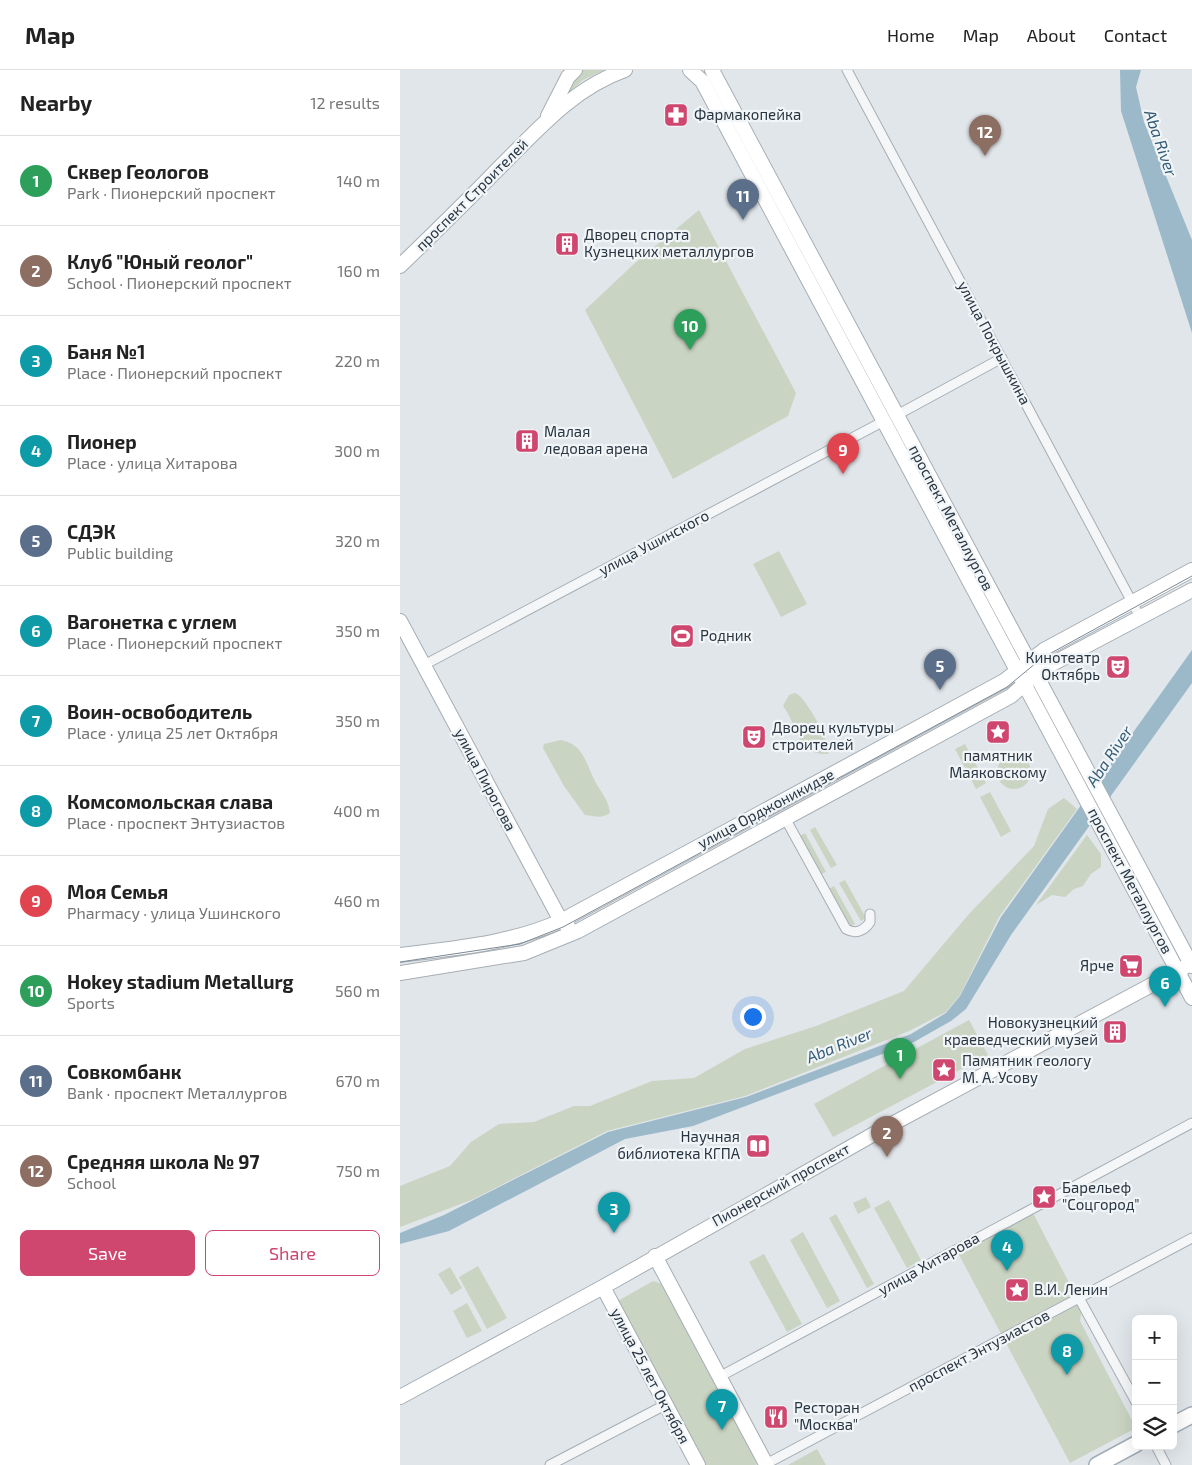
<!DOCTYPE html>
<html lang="en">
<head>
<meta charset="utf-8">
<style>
  :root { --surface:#fff; --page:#f6f6f6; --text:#222; --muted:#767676; --line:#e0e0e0; --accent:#cf466f }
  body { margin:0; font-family:"Exo 2",sans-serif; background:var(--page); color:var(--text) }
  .controls { position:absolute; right:15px; bottom:15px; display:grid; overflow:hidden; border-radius:8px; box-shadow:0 5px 20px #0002 }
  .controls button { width:45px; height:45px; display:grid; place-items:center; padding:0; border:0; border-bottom:1px solid var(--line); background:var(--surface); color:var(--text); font:25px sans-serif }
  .you { position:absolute; left:352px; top:946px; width:18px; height:18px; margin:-12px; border:4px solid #fff; border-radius:50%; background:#1a73e8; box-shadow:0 0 0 8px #1a73e833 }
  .badge { display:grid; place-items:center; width:32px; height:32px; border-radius:50%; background:var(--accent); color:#fff; font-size:16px; font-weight:700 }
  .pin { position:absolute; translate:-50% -41px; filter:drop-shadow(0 1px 2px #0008) }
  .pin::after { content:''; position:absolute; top:26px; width:18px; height:15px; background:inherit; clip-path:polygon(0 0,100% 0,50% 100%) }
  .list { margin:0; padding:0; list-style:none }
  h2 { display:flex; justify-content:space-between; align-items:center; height:65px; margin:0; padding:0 20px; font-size:21px }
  h2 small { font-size:16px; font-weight:400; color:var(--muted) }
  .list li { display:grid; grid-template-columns:32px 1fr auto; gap:15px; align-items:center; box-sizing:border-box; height:90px; padding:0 20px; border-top:1px solid var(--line) }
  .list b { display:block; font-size:19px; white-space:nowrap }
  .list p { margin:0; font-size:16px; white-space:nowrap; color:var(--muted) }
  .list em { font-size:16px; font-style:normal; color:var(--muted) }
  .actions { display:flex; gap:10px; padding:15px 20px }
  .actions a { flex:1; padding:11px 0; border:1px solid var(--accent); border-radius:8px; text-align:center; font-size:18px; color:var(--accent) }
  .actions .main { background:var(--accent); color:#fff }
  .icon { flex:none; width:28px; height:28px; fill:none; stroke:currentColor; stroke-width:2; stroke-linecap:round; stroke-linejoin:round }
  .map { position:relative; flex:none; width:792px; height:1395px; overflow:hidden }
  header { display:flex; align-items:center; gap:30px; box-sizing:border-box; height:70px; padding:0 25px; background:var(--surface); border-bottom:1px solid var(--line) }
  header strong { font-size:24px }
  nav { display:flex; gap:28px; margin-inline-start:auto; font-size:18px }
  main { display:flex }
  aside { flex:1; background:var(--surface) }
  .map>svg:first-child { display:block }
</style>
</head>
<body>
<header>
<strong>Map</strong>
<nav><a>Home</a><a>Map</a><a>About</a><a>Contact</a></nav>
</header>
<main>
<aside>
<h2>Nearby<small>12 results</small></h2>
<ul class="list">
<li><span class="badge" style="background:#2e9e5b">1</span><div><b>Сквер Геологов</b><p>Park · Пионерский проспект</p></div><em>140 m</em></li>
<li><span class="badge" style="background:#8d6e63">2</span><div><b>Клуб &quot;Юный геолог&quot;</b><p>School · Пионерский проспект</p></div><em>160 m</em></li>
<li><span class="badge" style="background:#0f9aa8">3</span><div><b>Баня №1</b><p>Place · Пионерский проспект</p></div><em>220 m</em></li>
<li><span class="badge" style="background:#0f9aa8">4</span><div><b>Пионер</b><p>Place · улица Хитарова</p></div><em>300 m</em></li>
<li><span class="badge" style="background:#5c6f8a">5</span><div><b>СДЭК</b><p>Public building</p></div><em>320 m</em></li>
<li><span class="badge" style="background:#0f9aa8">6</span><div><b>Вагонетка с углем</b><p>Place · Пионерский проспект</p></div><em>350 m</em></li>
<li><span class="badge" style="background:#0f9aa8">7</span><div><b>Воин-освободитель</b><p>Place · улица 25 лет Октября</p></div><em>350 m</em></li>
<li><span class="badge" style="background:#0f9aa8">8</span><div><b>Комсомольская слава</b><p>Place · проспект Энтузиастов</p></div><em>400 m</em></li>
<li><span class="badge" style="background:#e0444e">9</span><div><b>Моя Семья</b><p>Pharmacy · улица Ушинского</p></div><em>460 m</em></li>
<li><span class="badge" style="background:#2e9e5b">10</span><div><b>Hokey stadium Metallurg</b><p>Sports</p></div><em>560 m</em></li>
<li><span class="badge" style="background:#5c6f8a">11</span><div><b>Совкомбанк</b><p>Bank · проспект Металлургов</p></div><em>670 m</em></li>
<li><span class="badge" style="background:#8d6e63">12</span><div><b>Средняя школа № 97</b><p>School</p></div><em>750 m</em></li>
</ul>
<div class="actions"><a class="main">Save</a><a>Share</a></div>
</aside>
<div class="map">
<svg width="792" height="1395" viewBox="0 0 792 1395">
  <rect width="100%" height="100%" fill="#e1e6ea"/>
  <path fill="#cad4c2" d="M 182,0 L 204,0 L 183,10 L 167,24 L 173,10 Z
    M 299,140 L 396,323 L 388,346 L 273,409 L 185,240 L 235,193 Z
    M 379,481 L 407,534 L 381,547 L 353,494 Z
    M 395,623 C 404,624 433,676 428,684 C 395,686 399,656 383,636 L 389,625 Z
    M 161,670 C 187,675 186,699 199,718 C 204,726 209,733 210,743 C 202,749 194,746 185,745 L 164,716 L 143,678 L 144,674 Z
    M 565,674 L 586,713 L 576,719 L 555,679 Z
    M597 702a17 17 0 1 1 34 0a17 17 0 1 1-34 0Z
    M 590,722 L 611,761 L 601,767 L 580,727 Z
    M 664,728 L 677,739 L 599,847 L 560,925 L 546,942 L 509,961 L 345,1026 L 207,1061 L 74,1129 L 0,1157 L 0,1116 L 50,1096 L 71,1072 L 99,1054 L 134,1052 L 174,1036 L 190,1036 L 252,1011 L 294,1008 L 345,979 L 416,956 L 504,921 L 569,844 L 634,776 L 648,739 Z
    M 415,757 L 437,795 L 431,798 L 410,760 Z
    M 405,763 L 426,802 L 421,804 L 400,766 Z
    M 687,765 L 701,784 L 701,797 L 691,804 L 683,816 L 674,819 L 665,827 L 652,825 L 636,835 Z
    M 445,810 L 466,848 L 461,851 L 439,813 Z
    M 434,816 L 455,854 L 450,857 L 429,819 Z
    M 569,950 L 588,985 L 433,1067 L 414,1034 Z
    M 466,1127 L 471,1137 L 458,1144 L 453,1133 Z
    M 489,1130 L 521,1190 L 507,1198 L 474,1138 Z
    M 633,1143 L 682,1238 L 680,1251 L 736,1358 L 670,1393 L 558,1183 Z
    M 436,1144 L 474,1214 L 467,1218 L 429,1148 Z
    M 403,1162 L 440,1231 L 427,1238 L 390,1170 Z
    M 364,1184 L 402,1254 L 387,1262 L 349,1192 Z
    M 78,1196 L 107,1248 L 87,1259 L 59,1207 Z
    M 50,1197 L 62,1218 L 51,1225 L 38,1204 Z
    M 253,1211 L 262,1214 L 358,1390 L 356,1395 L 302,1395 L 216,1232 Z
    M 67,1233 L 82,1261 L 67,1268 L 53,1241 Z
    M 417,1379 L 426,1395 L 388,1395 Z"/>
  <path fill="#9cb9ca" d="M 720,0 L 741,0 L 736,17 L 744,52 L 792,170 L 792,263 L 721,41 Z
    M 792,580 L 792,613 L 611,865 L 566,939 L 551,951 L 514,972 L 293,1056 L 225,1069 L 49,1161 L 0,1174 L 0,1163 L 44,1145 L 208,1062 L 346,1027 L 511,964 L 546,943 L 560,926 L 601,847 Z"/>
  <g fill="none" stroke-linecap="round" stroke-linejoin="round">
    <defs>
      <path id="street" d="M 447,0 L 740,547
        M 497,345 L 602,288
        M 24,595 L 484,351
        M 385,748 L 446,859 C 456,865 465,860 470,852 L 470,844
        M 679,1228 L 736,1332
        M 319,1307 L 792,1053
        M 756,1376 L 766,1395
        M 366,1394 L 792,1168
        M 150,1395 L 265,1335"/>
      <path id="secondary" d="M 290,0 L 302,11 L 792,928
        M 312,0 L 792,896
        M 148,46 L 168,7 L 175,0
        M 0,196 C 32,165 64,134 95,102 C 135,63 171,19 225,0
        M 0,551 L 161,851 L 168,856
        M 0,885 C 55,878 109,874 161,851 L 604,611 L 644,580 L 792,500
        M 0,903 L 124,883 L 178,861 L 611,626 L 635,605 L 652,594 L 792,520
        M 255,1186 L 366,1394
        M 203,1217 L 298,1395
        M 0,1327 L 203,1217 L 481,1060 L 785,897"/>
      <path id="primary" d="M 773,1355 L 792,1345
        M 697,1395 L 736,1374"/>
    </defs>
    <use href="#street" stroke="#a6aeb4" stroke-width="11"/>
    <use href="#secondary" stroke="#a6aeb4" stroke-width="16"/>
    <use href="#primary" stroke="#a1acb6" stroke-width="18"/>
    <use href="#street" stroke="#f4f6f8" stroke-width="9"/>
    <use href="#secondary" stroke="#fff" stroke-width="14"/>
    <use href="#primary" stroke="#fff" stroke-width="15"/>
    <path stroke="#7b8894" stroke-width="1" d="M 0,892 L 120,874 L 163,857 L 607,617 L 642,588 L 792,506"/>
  </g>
  <defs>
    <symbol id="pharmacy-square" viewBox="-11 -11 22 22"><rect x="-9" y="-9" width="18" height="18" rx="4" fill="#cf466f" stroke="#f1f5f7"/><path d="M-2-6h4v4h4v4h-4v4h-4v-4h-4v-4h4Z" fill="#fff"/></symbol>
    <symbol id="building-square" viewBox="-11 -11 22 22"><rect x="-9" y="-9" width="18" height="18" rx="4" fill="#cf466f" stroke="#f1f5f7"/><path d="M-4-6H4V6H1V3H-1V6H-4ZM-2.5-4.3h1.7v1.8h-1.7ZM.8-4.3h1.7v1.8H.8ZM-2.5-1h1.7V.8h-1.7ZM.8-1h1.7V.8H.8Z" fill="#fff"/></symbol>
    <symbol id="stadium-square" viewBox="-11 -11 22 22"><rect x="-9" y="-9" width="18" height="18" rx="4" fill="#cf466f" stroke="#f1f5f7"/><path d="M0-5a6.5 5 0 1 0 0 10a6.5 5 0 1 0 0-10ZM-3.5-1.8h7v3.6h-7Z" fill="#fff"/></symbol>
    <symbol id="theatre-square" viewBox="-11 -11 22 22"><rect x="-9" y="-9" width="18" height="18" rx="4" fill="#cf466f" stroke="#f1f5f7"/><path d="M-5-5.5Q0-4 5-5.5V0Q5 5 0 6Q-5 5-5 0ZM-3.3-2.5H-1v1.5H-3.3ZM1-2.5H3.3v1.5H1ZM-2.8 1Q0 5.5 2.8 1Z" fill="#fff"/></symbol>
    <symbol id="sight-square" viewBox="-11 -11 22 22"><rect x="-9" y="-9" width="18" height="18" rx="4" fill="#cf466f" stroke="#f1f5f7"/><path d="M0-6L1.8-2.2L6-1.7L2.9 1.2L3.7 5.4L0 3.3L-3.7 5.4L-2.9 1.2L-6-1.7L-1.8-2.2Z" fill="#fff"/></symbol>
    <symbol id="supermarket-square" viewBox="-11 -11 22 22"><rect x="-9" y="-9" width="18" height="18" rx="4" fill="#cf466f" stroke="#f1f5f7"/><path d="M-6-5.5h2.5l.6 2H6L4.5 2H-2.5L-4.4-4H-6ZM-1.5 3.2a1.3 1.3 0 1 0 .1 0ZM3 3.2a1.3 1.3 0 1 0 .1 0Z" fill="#fff"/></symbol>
    <symbol id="library-square" viewBox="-11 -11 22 22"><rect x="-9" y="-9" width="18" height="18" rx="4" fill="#cf466f" stroke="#f1f5f7"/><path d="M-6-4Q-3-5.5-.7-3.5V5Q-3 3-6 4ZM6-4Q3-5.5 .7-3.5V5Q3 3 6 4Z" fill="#fff"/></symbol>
    <symbol id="restaurant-square" viewBox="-11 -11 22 22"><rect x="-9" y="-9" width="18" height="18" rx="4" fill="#cf466f" stroke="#f1f5f7"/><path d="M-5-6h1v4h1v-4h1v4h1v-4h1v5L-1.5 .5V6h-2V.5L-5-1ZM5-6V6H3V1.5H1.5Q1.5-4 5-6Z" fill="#fff"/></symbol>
  </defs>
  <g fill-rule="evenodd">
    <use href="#pharmacy-square" x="262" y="31" width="28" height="28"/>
    <use href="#building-square" x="153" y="160" width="28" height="28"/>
    <use href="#building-square" x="113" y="357" width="28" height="28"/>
    <use href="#stadium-square" x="268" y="552" width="28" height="28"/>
    <use href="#theatre-square" x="704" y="583" width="28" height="28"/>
    <use href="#sight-square" x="584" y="648" width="28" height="28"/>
    <use href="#theatre-square" x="340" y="653" width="28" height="28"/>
    <use href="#supermarket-square" x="717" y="882" width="28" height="28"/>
    <use href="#building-square" x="701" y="948" width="28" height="28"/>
    <use href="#sight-square" x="530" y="986" width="28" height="28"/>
    <use href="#library-square" x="344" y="1062" width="28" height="28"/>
    <use href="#sight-square" x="630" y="1113" width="28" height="28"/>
    <use href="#sight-square" x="603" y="1206" width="28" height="28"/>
    <use href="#restaurant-square" x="362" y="1333" width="28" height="28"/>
  </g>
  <g text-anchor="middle" stroke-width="4.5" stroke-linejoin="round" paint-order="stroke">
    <g font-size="15" fill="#293642" stroke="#f1f5f7" text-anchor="start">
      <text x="294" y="50">Фармакопейка</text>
      <text x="184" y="170">Дворец спорта<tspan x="184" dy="17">Кузнецких металлургов</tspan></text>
      <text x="144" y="367">Малая<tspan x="144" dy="17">ледовая арена</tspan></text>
      <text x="300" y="571">Родник</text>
      <text x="700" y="593" text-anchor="end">Кинотеатр<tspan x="700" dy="17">Октябрь</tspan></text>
      <text x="372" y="663">Дворец культуры<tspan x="372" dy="17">строителей</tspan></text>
      <text x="598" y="691" text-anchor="middle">памятник<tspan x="598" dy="17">Маяковскому</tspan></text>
      <text x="714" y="901" text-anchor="end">Ярче</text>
      <text x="698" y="958" text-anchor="end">Новокузнецкий<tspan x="698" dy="17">краеведческий музей</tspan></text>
      <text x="562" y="996">Памятник геологу<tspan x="562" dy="17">М. А. Усову</tspan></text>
      <text x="340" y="1072" text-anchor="end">Научная<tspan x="340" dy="17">библиотека КГПА</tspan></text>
      <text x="662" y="1123">Барельеф<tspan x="662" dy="17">"Соцгород"</tspan></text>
      <text x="634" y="1225">В.И. Ленин</text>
      <text x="394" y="1343">Ресторан<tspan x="394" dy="17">"Москва"</tspan></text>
    </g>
    <g font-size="15" fill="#293642" stroke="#f1f5f7">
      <text transform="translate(72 125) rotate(-45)" y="5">проспект Строителей</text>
      <text transform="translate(594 273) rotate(62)" y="5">улица Покрышкина</text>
      <text transform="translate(551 448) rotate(62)" y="5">проспект Металлургов</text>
      <text transform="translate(254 473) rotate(-28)" y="5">улица Ушинского</text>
      <text transform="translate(85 710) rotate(62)" y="5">улица Пирогова</text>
      <text transform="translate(366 739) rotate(-28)" y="5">улица Орджоникидзе</text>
      <text transform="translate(730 811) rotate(62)" y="5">проспект Металлургов</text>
      <text transform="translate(381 1115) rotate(-29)" y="5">Пионерский проспект</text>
      <text transform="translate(529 1194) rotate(-29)" y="5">улица Хитарова</text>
      <text transform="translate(579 1281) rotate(-28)" y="5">проспект Энтузиастов</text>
      <text transform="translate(250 1306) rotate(62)" y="5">улица 25 лет Октября</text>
    </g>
    <g font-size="16" font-style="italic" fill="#335b77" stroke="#f1f5f7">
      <text transform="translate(761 73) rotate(71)" y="6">Aba River</text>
      <text transform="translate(709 686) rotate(-56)" y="6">Aba River</text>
      <text transform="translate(439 975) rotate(-22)" y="6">Aba River</text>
    </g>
  </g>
</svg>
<div class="controls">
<button>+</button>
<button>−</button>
<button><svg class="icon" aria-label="layers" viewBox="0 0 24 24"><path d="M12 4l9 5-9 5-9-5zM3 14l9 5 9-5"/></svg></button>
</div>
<div class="you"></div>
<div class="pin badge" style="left:500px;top:1009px;background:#2e9e5b">1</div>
<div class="pin badge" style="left:487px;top:1087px;background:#8d6e63">2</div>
<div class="pin badge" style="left:214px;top:1163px;background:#0f9aa8">3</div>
<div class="pin badge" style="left:607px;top:1201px;background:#0f9aa8">4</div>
<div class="pin badge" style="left:540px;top:620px;background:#5c6f8a">5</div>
<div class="pin badge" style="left:765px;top:937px;background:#0f9aa8">6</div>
<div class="pin badge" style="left:322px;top:1360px;background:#0f9aa8">7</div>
<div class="pin badge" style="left:667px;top:1305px;background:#0f9aa8">8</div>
<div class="pin badge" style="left:443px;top:404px;background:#e0444e">9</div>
<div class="pin badge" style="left:290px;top:280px;background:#2e9e5b">10</div>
<div class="pin badge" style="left:343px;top:150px;background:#5c6f8a">11</div>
<div class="pin badge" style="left:585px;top:86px;background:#8d6e63">12</div>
</div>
</main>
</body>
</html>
